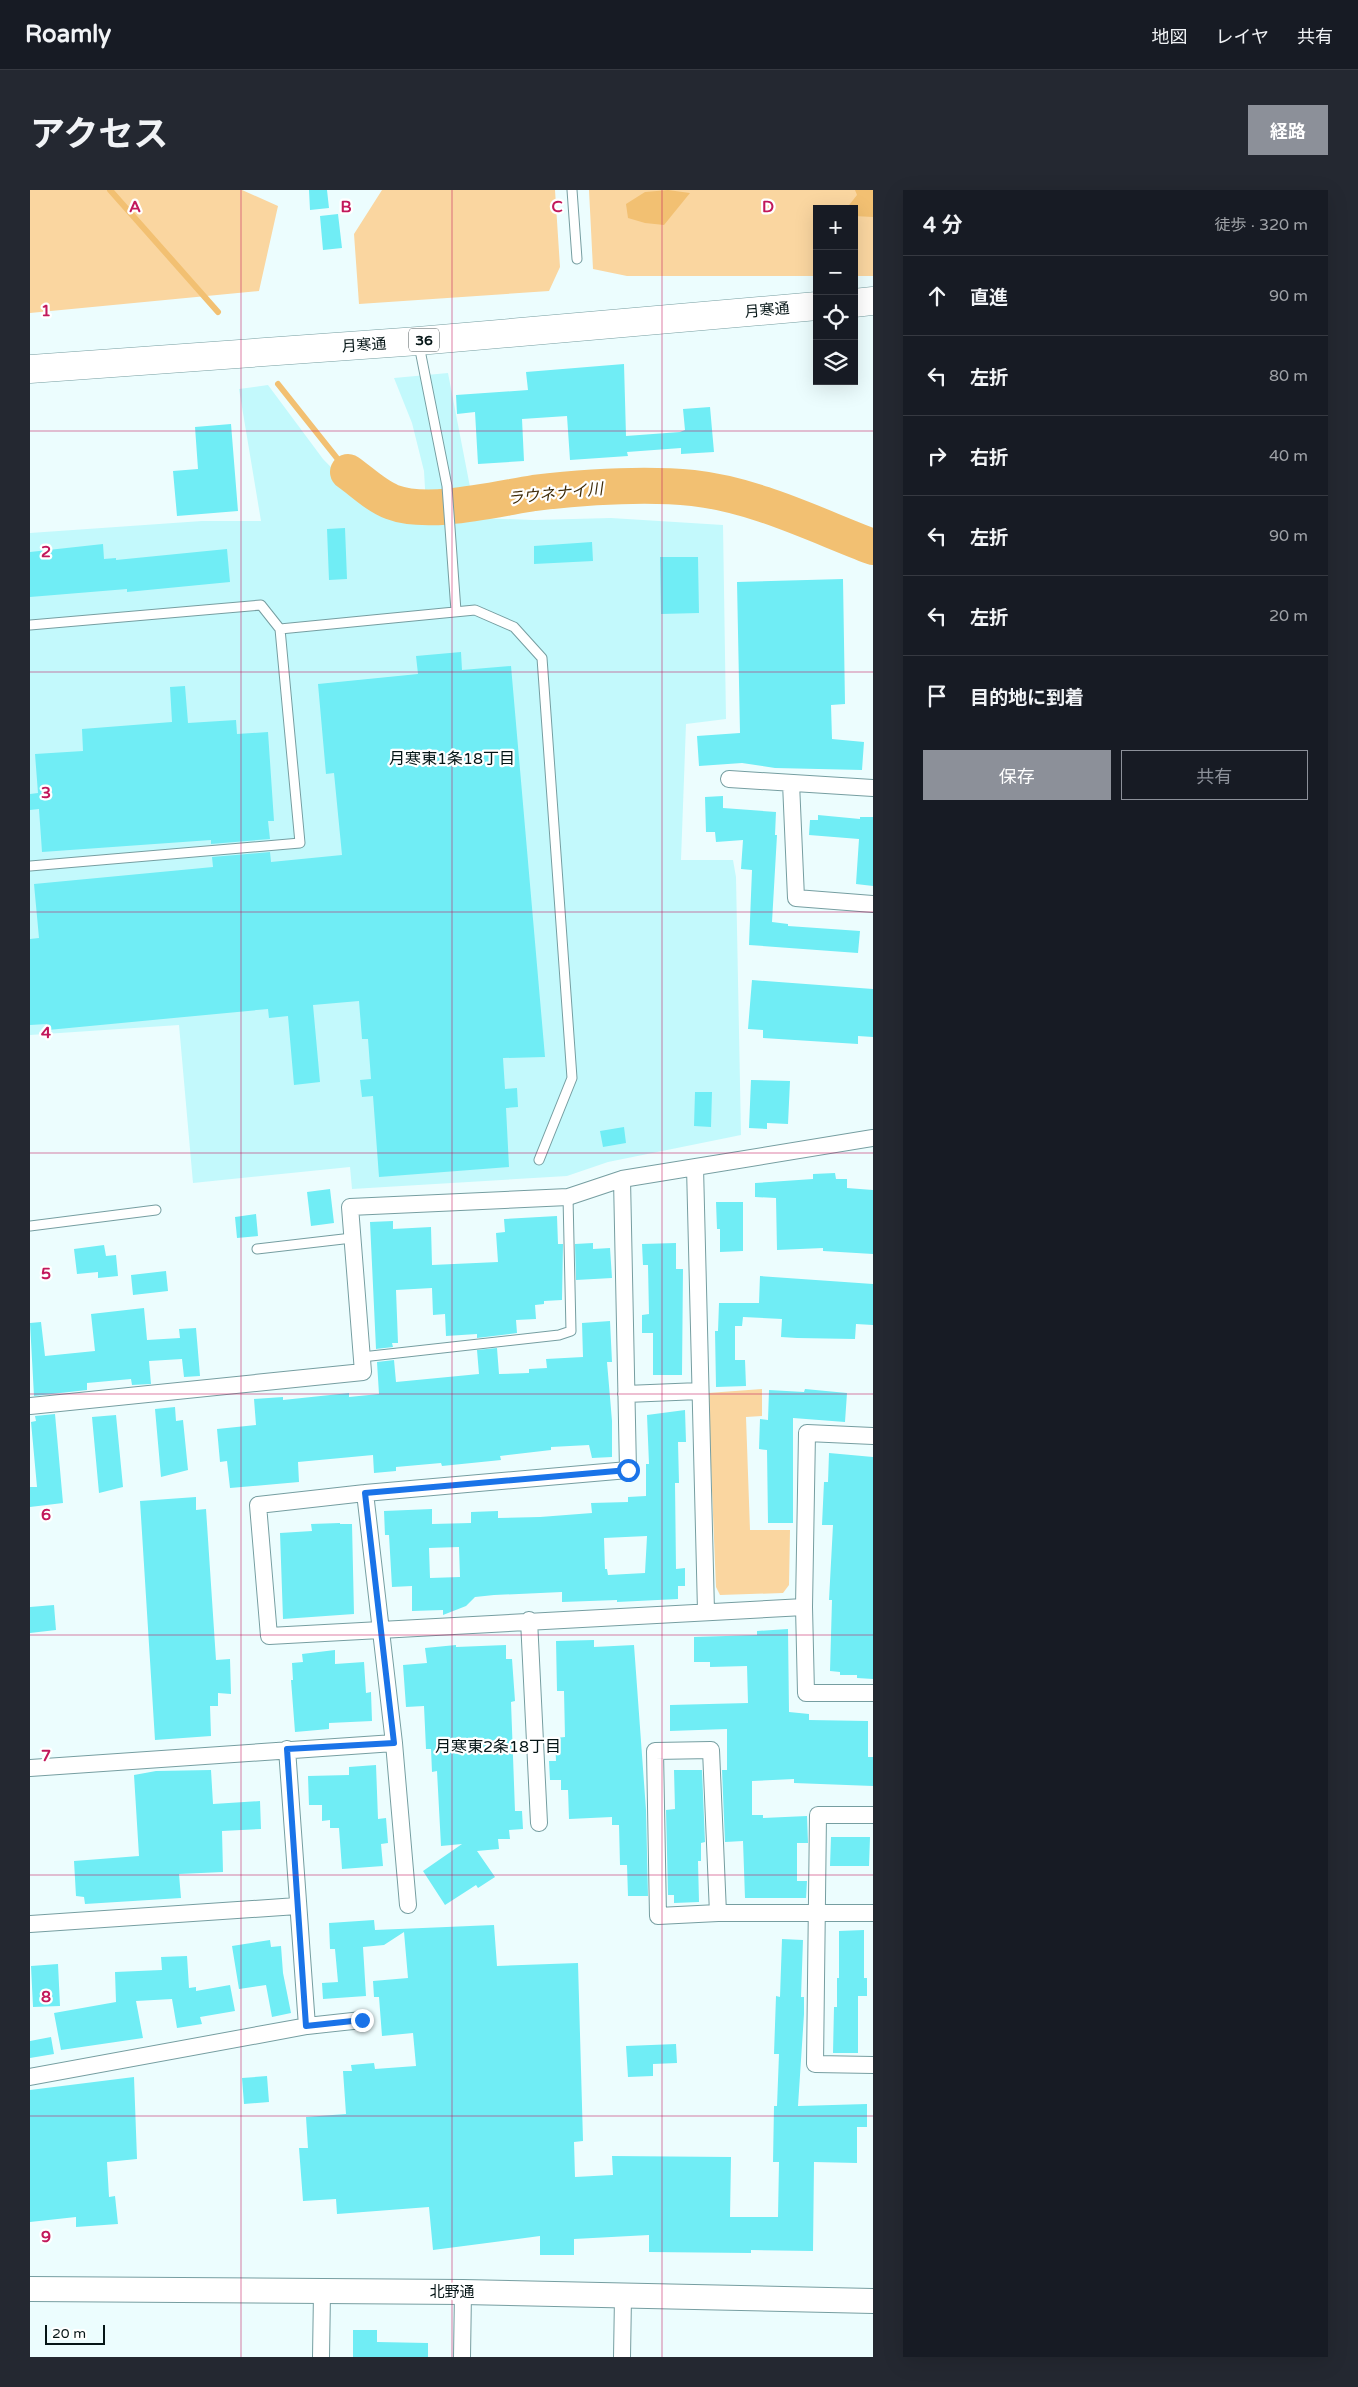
<!DOCTYPE html>
<html lang="ja">
<head>
<meta charset="utf-8">
<style>
  :root { --surface:#171b24; --page:#242831; --text:#f1f3f6; --muted:#9ea1a6; --line:#363941; --accent:#8c9099 }
  body { margin:0; font-family:"Varela Round","Noto Sans JP",sans-serif; background:var(--page); color:var(--text) }
  .controls { position:absolute; right:15px; top:15px; display:grid; overflow:hidden; border-radius:0px; box-shadow:0 5px 20px #0002 }
  .controls button { width:45px; height:45px; display:grid; place-items:center; padding:0; border:0; border-bottom:1px solid var(--line); background:var(--surface); color:var(--text); font:25px sans-serif }
  .scale { position:absolute; left:15px; bottom:12px; width:60px; box-sizing:border-box; padding-left:5px; border:2px solid #051516; border-top:0; font-size:14px; line-height:18px; white-space:nowrap; color:#051516; -webkit-text-stroke:4px #fff; paint-order:stroke }
  .stop { position:absolute; width:15px; height:15px; margin:-11px; border:4px solid #1a73e8; border-radius:50%; background:#fff }
  .stop.end { background:#1a73e8; border-color:#fff; box-shadow:0 1px 5px #0008 }
  .list { margin:0; padding:0; list-style:none }
  h2 { display:flex; justify-content:space-between; align-items:center; height:65px; margin:0; padding:0 20px; font-size:21px }
  h2 small { font-size:16px; font-weight:400; color:var(--muted) }
  .list li { display:grid; grid-template-columns:32px 1fr auto; gap:15px; align-items:center; box-sizing:border-box; height:80px; padding:0 20px; border-top:1px solid var(--line) }
  .list b { display:block; font-size:19px; white-space:nowrap }
  .list em { font-size:16px; font-style:normal; color:var(--muted) }
  .actions { display:flex; gap:10px; padding:15px 20px }
  .actions a { flex:1; padding:11px 0; border:1px solid var(--accent); border-radius:0px; text-align:center; font-size:18px; color:var(--accent) }
  .actions .main { background:var(--accent); color:#fff }
  .icon { flex:none; width:28px; height:28px; fill:none; stroke:currentColor; stroke-width:2; stroke-linecap:round; stroke-linejoin:round }
  .map { position:relative; flex:none; width:843px; height:2167px; overflow:hidden; border-radius:0px }
  header { display:flex; align-items:center; gap:30px; box-sizing:border-box; height:70px; padding:0 25px; background:var(--surface); border-bottom:1px solid var(--line) }
  header strong { font-size:24px }
  nav { display:flex; gap:28px; margin-inline-start:auto; font-size:18px }
  .intro { display:flex; align-items:center; justify-content:space-between; box-sizing:border-box; height:120px; padding:0 30px }
  h1 { margin:0; font-size:35px }
  .button { padding:12px 22px; border-radius:0px; background:var(--accent); color:#fff; font-size:18px; font-weight:700 }
  main { display:flex; gap:30px; padding:0 30px }
  aside { flex:1; background:var(--surface); border-radius:0px; box-shadow:0 5px 20px #0002 }
  .map>svg:first-child { display:block }
</style>
</head>
<body>
<header>
<strong>Roamly</strong>
<nav><a>地図</a><a>レイヤ</a><a>共有</a></nav>
</header>
<div class="intro"><h1>アクセス</h1><a class="button">経路</a></div>
<main>
<div class="map">
<svg width="843" height="2167" viewBox="0 0 843 2167">
  <rect width="100%" height="100%" fill="#ecfdfe"/>
  <path fill="#c3f9fc" d="M 418,183 L 446,328 L 504,330 L 581,328 L 693,335 L 696,529 L 656,534 L 651,670 L 703,670 L 706,687 L 711,945 L 578,972 L 537,986 L 322,999 L 320,977 L 163,993 L 149,835 L 0,845 L 0,343 L 172,331 L 231,331 L 209,199 L 238,195 L 293,269 L 335,312 L 364,326 L 397,333 L 394,281 L 382,233 L 364,188 Z"/>
  <path fill="#fad6a0" d="M 0,0 L 212,0 L 248,16 L 229,101 L 0,123 Z
    M 352,0 L 525,0 L 530,77 L 519,101 L 329,114 L 324,44 Z
    M 559,0 L 843,0 L 843,86 L 824,86 L 824,19 L 787,19 L 787,86 L 597,86 L 563,79 Z
    M 732,1199 L 732,1226 L 716,1227 L 720,1340 L 760,1340 L 759,1395 L 753,1403 L 690,1405 L 686,1397 L 678,1203 Z"/>
  <path fill="#f2c072" d="M 638,0 L 660,3 L 634,35 L 615,33 L 598,28 L 596,14 L 615,2 Z
    M 825,0 L 843,0 L 843,27 L 824,26 L 824,19 L 816,19 L 827,5 Z"/>
  <g fill="none" stroke-linecap="round" stroke-linejoin="round">
    <path stroke="#f2c072" stroke-width="6" d="M 80,0 L 188,122
      M 248,194 L 318,282"/>
    <path stroke="#f2c072" stroke-width="36" d="M 318,282 C 331,291 346,306 362,312 C 398,326 466,309 504,303 C 556,297 611,293 663,298 C 726,305 785,335 843,357"/>
  </g>
  <path fill="#70edf5" fill-rule="evenodd" d="M 279,0 L 297,0 L 299,18 L 280,20 Z
    M 308,24 L 312,58 L 293,60 L 290,26 Z
    M 594,174 L 596,246 L 650,242 L 655,240 L 653,219 L 680,217 L 684,262 L 651,264 L 651,258 L 597,262 L 598,266 L 540,270 L 537,226 L 492,229 L 494,271 L 448,274 L 445,222 L 427,224 L 426,205 L 498,200 L 496,182 Z
    M 201,234 L 208,321 L 147,326 L 143,281 L 168,279 L 165,237 Z
    M 315,338 L 317,389 L 299,390 L 297,339 Z
    M 562,352 L 563,371 L 504,374 L 504,356 Z
    M 73,354 L 74,369 L 86,368 L 86,370 L 197,359 L 200,392 L 97,402 L 97,399 L 0,407 L 0,362 Z
    M 630,367 L 668,367 L 669,423 L 631,424 Z
    M 813,389 L 815,514 L 801,515 L 802,549 L 834,552 L 832,580 L 745,578 L 712,573 L 669,576 L 667,546 L 710,543 L 707,392 Z
    M 431,462 L 432,480 L 481,476 L 515,867 L 473,868 L 475,899 L 487,898 L 488,917 L 476,918 L 479,977 L 349,987 L 343,906 L 332,907 L 330,890 L 341,889 L 338,849 L 332,849 L 329,811 L 283,815 L 290,892 L 264,895 L 258,826 L 239,828 L 238,819 L 18,840 L 17,834 L 0,835 L 0,749 L 9,748 L 4,694 L 183,677 L 182,667 L 240,662 L 241,672 L 312,665 L 304,583 L 296,584 L 288,494 L 388,484 L 386,466 Z
    M 155,496 L 158,533 L 206,530 L 207,544 L 238,542 L 244,631 L 238,631 L 240,649 L 181,654 L 181,650 L 12,662 L 9,619 L 0,620 L 0,604 L 8,603 L 5,564 L 53,561 L 52,539 L 142,532 L 140,497 Z
    M 693,606 L 693,618 L 746,622 L 745,645 L 747,645 L 742,732 L 758,734 L 758,736 L 830,741 L 828,763 L 719,755 L 722,680 L 711,679 L 713,650 L 686,652 L 685,642 L 676,642 L 675,607 Z
    M 788,625 L 830,629 L 830,627 L 843,627 L 843,696 L 826,694 L 829,649 L 779,645 L 780,630 L 788,630 Z
    M 722,790 L 843,799 L 843,847 L 828,846 L 828,854 L 733,848 L 733,840 L 718,839 Z
    M 721,890 L 760,891 L 758,934 L 737,933 L 737,939 L 719,938 Z
    M 665,902 L 682,902 L 681,937 L 664,936 Z
    M 594,937 L 596,953 L 573,957 L 570,941 Z
    M 805,983 L 806,989 L 817,989 L 817,998 L 843,1000 L 843,1064 L 793,1061 L 793,1058 L 747,1060 L 746,1008 L 725,1007 L 725,993 L 783,989 L 783,984 Z
    M 300,999 L 304,1033 L 281,1036 L 277,1002 Z
    M 686,1012 L 713,1012 L 713,1061 L 690,1062 L 690,1039 L 687,1039 Z
    M 226,1024 L 228,1046 L 207,1048 L 205,1027 Z
    M 527,1026 L 528,1054 L 533,1054 L 532,1110 L 514,1111 L 514,1114 L 505,1115 L 506,1129 L 486,1130 L 487,1143 L 447,1148 L 447,1144 L 416,1146 L 415,1124 L 403,1125 L 402,1098 L 366,1100 L 368,1153 L 362,1153 L 363,1157 L 346,1159 L 340,1032 L 363,1031 L 363,1039 L 401,1037 L 402,1075 L 468,1072 L 466,1043 L 475,1042 L 474,1029 Z
    M 563,1053 L 563,1059 L 580,1058 L 582,1088 L 546,1090 L 545,1054 Z
    M 646,1053 L 646,1079 L 653,1079 L 652,1185 L 623,1185 L 623,1143 L 612,1143 L 612,1125 L 619,1124 L 618,1075 L 613,1075 L 612,1054 Z
    M 74,1055 L 76,1066 L 86,1065 L 88,1086 L 68,1088 L 68,1082 L 47,1084 L 44,1059 Z
    M 136,1081 L 138,1101 L 103,1105 L 101,1085 Z
    M 730,1086 L 843,1094 L 843,1135 L 826,1134 L 825,1149 L 767,1148 L 751,1147 L 752,1129 L 713,1127 L 712,1136 L 705,1136 L 705,1170 L 715,1170 L 716,1196 L 686,1197 L 685,1141 L 688,1141 L 689,1113 L 729,1113 Z
    M 114,1118 L 117,1150 L 150,1148 L 149,1139 L 166,1138 L 170,1186 L 154,1187 L 152,1169 L 119,1171 L 121,1194 L 102,1195 L 101,1189 L 57,1193 L 57,1200 L 4,1206 L 0,1133 L 11,1132 L 15,1166 L 65,1161 L 61,1124 Z
    M 580,1131 L 582,1172 L 577,1172 L 582,1231 L 582,1267 L 562,1268 L 559,1255 L 521,1257 L 521,1260 L 470,1266 L 471,1270 L 412,1276 L 411,1273 L 366,1277 L 366,1281 L 344,1283 L 343,1265 L 268,1272 L 269,1292 L 200,1298 L 197,1271 L 190,1272 L 187,1239 L 226,1235 L 224,1209 L 253,1207 L 253,1210 L 319,1203 L 319,1207 L 349,1204 L 347,1172 L 364,1170 L 366,1192 L 449,1184 L 447,1160 L 467,1158 L 469,1184 L 499,1183 L 499,1179 L 517,1178 L 516,1169 L 553,1167 L 552,1133 Z
    M 775,1199 L 817,1203 L 815,1232 L 763,1228 L 763,1333 L 738,1333 L 737,1260 L 729,1259 L 730,1229 L 738,1230 L 739,1200 L 774,1202 Z
    M 145,1217 L 146,1231 L 153,1230 L 158,1280 L 131,1287 L 125,1219 Z
    M 655,1220 L 656,1252 L 648,1252 L 649,1293 L 645,1293 L 646,1379 L 655,1378 L 655,1396 L 648,1396 L 648,1409 L 587,1412 L 587,1410 L 532,1412 L 532,1402 L 464,1405 L 445,1407 L 436,1416 L 413,1425 L 413,1420 L 382,1421 L 382,1396 L 362,1397 L 359,1345 L 355,1345 L 354,1321 L 402,1319 L 402,1334 L 441,1333 L 441,1322 L 468,1321 L 468,1328 L 510,1327 L 562,1323 L 561,1313 L 598,1312 L 598,1307 L 616,1306 L 616,1274 L 619,1274 L 617,1225 ZM 617,1346 L 615,1383 L 578,1385 L 577,1379 L 575,1379 L 574,1348 ZM 429,1357 L 430,1387 L 400,1388 L 399,1358 Z
    M 25,1224 L 33,1313 L 0,1317 L 0,1297 L 7,1297 L 1,1232 L 6,1231 L 5,1226 Z
    M 86,1225 L 93,1297 L 69,1303 L 62,1227 Z
    M 799,1263 L 843,1267 L 843,1489 L 827,1488 L 827,1485 L 810,1485 L 810,1482 L 800,1481 L 802,1410 L 799,1410 L 803,1335 L 792,1335 L 794,1292 L 798,1292 Z
    M 166,1307 L 166,1320 L 176,1319 L 186,1470 L 200,1469 L 201,1504 L 188,1503 L 188,1516 L 180,1516 L 181,1546 L 125,1550 L 110,1311 Z
    M 310,1333 L 310,1334 L 322,1334 L 324,1424 L 253,1429 L 250,1343 L 282,1341 L 281,1334 Z
    M 24,1415 L 26,1440 L 0,1443 L 0,1417 Z
    M 758,1439 L 759,1522 L 779,1524 L 779,1530 L 838,1531 L 838,1567 L 843,1567 L 843,1596 L 764,1593 L 764,1589 L 722,1591 L 722,1625 L 733,1625 L 733,1628 L 777,1626 L 778,1653 L 767,1653 L 767,1691 L 777,1691 L 776,1708 L 715,1708 L 713,1651 L 695,1652 L 692,1580 L 697,1580 L 697,1539 L 640,1541 L 640,1515 L 718,1513 L 717,1476 L 680,1477 L 680,1472 L 664,1472 L 664,1447 L 727,1445 L 727,1441 Z
    M 564,1450 L 564,1457 L 604,1455 L 616,1620 L 618,1706 L 598,1706 L 597,1675 L 590,1675 L 589,1635 L 582,1635 L 582,1627 L 539,1629 L 538,1600 L 531,1600 L 531,1590 L 520,1590 L 519,1571 L 526,1571 L 525,1548 L 535,1547 L 534,1501 L 527,1501 L 526,1451 Z
    M 426,1455 L 426,1457 L 476,1455 L 476,1469 L 482,1469 L 485,1511 L 481,1512 L 485,1621 L 492,1621 L 493,1639 L 479,1640 L 480,1649 L 468,1649 L 469,1659 L 447,1661 L 465,1687 L 448,1698 L 446,1695 L 415,1715 L 393,1681 L 432,1654 L 411,1656 L 407,1581 L 402,1582 L 401,1559 L 396,1559 L 394,1516 L 376,1517 L 373,1475 L 397,1473 L 395,1458 Z
    M 305,1460 L 305,1474 L 334,1472 L 336,1503 L 341,1502 L 342,1531 L 299,1533 L 299,1539 L 265,1542 L 261,1490 L 263,1490 L 262,1473 L 273,1472 L 272,1464 Z
    M 346,1575 L 348,1629 L 356,1628 L 358,1653 L 351,1654 L 353,1676 L 312,1679 L 309,1638 L 300,1638 L 300,1630 L 292,1631 L 292,1615 L 279,1615 L 278,1586 L 319,1585 L 319,1577 Z
    M 181,1580 L 183,1614 L 230,1611 L 231,1639 L 192,1641 L 193,1682 L 149,1684 L 151,1708 L 55,1714 L 54,1707 L 46,1706 L 44,1671 L 109,1666 L 104,1585 L 126,1581 Z
    M 644,1580 L 672,1580 L 675,1652 L 671,1653 L 671,1671 L 668,1671 L 669,1712 L 644,1713 L 644,1705 L 638,1705 L 636,1620 L 645,1619 Z
    M 801,1647 L 840,1647 L 839,1676 L 800,1676 Z
    M 344,1730 L 345,1740 L 464,1735 L 467,1776 L 548,1773 L 553,1951 L 544,1952 L 545,1987 L 583,1985 L 582,1966 L 701,1967 L 700,2027 L 748,2027 L 749,1972 L 743,1972 L 744,1916 L 747,1916 L 749,1864 L 744,1864 L 746,1806 L 750,1807 L 752,1749 L 773,1750 L 771,1807 L 774,1807 L 774,1824 L 768,1916 L 837,1914 L 837,1937 L 827,1937 L 827,1973 L 784,1972 L 783,2061 L 721,2060 L 721,2063 L 619,2062 L 619,2045 L 544,2049 L 544,2065 L 510,2065 L 510,2046 L 403,2060 L 399,2017 L 307,2024 L 306,2009 L 273,2011 L 269,1958 L 278,1958 L 276,1927 L 316,1924 L 313,1881 L 322,1881 L 321,1875 L 344,1873 L 345,1879 L 386,1876 L 383,1843 L 352,1846 L 349,1807 L 344,1807 L 343,1791 L 378,1788 L 374,1742 L 354,1755 L 333,1757 L 336,1806 L 293,1809 L 292,1793 L 308,1792 L 305,1759 L 300,1759 L 299,1733 Z
    M 834,1740 L 834,1788 L 837,1788 L 837,1806 L 828,1806 L 828,1863 L 803,1863 L 804,1817 L 807,1817 L 807,1788 L 809,1788 L 809,1741 Z
    M 240,1750 L 241,1757 L 251,1756 L 253,1783 L 261,1823 L 242,1827 L 236,1795 L 209,1799 L 202,1756 Z
    M 157,1766 L 159,1798 L 166,1797 L 166,1801 L 200,1795 L 205,1821 L 170,1827 L 172,1834 L 147,1838 L 142,1809 L 106,1811 L 113,1848 L 31,1860 L 24,1823 L 86,1812 L 85,1782 L 132,1780 L 131,1767 Z
    M 28,1774 L 30,1816 L 3,1817 L 1,1776 Z
    M 21,1847 L 24,1864 L 0,1868 L 0,1851 Z
    M 646,1854 L 647,1873 L 623,1874 L 623,1886 L 598,1887 L 596,1856 Z
    M 237,1886 L 239,1912 L 214,1914 L 212,1888 Z
    M 104,1887 L 107,1969 L 77,1972 L 79,2007 L 85,2006 L 88,2034 L 46,2037 L 46,2027 L 0,2032 L 0,1900 Z
    M 323,2140 L 347,2140 L 347,2152 L 398,2153 L 398,2167 L 323,2167 Z"/>
  <g fill="none" stroke-linecap="round" stroke-linejoin="round">
    <defs>
      <path id="lane" d="M 542,0 L 547,69
        M 389,155 L 417,296 L 426,421
        M 0,435 L 231,415 L 250,439
        M 0,676 L 270,653 L 250,439 L 445,420 L 484,437 L 512,468 L 542,888 L 509,970
        M 0,1036 L 126,1020
        M 227,1059 L 322,1048
        M 332,1167 L 529,1145 L 541,1141 L 538,1007"/>
      <path id="street" d="M 699,589 L 843,598
        M 761,593 L 766,708 L 843,714
        M 665,977 L 676,1421
        M 592,989 L 598,1280 L 335,1303 L 228,1315 L 239,1446 L 774,1417
        M 596,1204 L 670,1201
        M 0,1216 L 333,1182 L 320,1017 L 538,1007 L 592,989 L 843,948
        M 843,1246 L 777,1243 L 774,1417 L 776,1503 L 843,1503
        M 335,1303 L 364,1553 L 378,1715
        M 499,1430 L 509,1633
        M 257,1559 L 277,1836
        M 0,1578 L 364,1553
        M 843,1625 L 788,1625 L 785,1874 L 843,1875
        M 688,1723 L 681,1560 L 625,1561 L 628,1726 L 688,1723 L 843,1723
        M 0,1734 L 267,1716
        M 0,1887 L 277,1836 L 332,1830
        M 291,2167 L 292,2102
        M 432,2167 L 433,2102
        M 592,2167 L 593,2107"/>
      <path id="secondary" d="M 0,2099 L 433,2102 L 843,2111"/>
      <path id="highway" d="M 824,113 L 843,111
        M 0,179 L 388,151 L 787,116"/>
    </defs>
    <use href="#lane" stroke="#769ea1" stroke-width="11"/>
    <use href="#street" stroke="#769ea1" stroke-width="18"/>
    <use href="#secondary" stroke="#769ea1" stroke-width="26"/>
    <use href="#highway" stroke="#769ea1" stroke-width="29"/>
    <use href="#lane" stroke="#fff" stroke-width="9"/>
    <use href="#street" stroke="#fff" stroke-width="16"/>
    <use href="#secondary" stroke="#fff" stroke-width="24"/>
    <use href="#highway" stroke="#fff" stroke-width="28"/>
  </g>
  <g fill="none" stroke-linecap="round" stroke-linejoin="round">
    <path stroke="#1a73e8" stroke-width="6" d="M 332,1830 L 276,1836 L 257,1559 L 364,1553 L 335,1303 L 598,1280"/>
  </g>
  <path fill="none" stroke="#c2185b" stroke-width="1" stroke-opacity="0.55" d="M 211,0 L 211,2167M 422,0 L 422,2167M 632,0 L 632,2167M 0,241 L 843,241M 0,482 L 843,482M 0,722 L 843,722M 0,963 L 843,963M 0,1204 L 843,1204M 0,1445 L 843,1445M 0,1685 L 843,1685M 0,1926 L 843,1926"/>
  <g text-anchor="middle" stroke-width="4.5" stroke-linejoin="round" paint-order="stroke">
    <rect fill="#fff" stroke="#505b5c" stroke-width="1" x="379" y="138.5" width="30" height="23" rx="4"/>
    <g font-size="14" font-weight="bold" fill="#051516">
      <text x="394" y="155">36</text>
    </g>
    <g font-size="15" fill="#051516" stroke="#fff">
      <text transform="translate(737 120) rotate(-5)" y="5">月寒通</text>
      <text transform="translate(334 155) rotate(-4)" y="5">月寒通</text>
      <text x="422" y="2107">北野通</text>
    </g>
    <g font-size="16" font-style="italic" fill="#402c09" stroke="#fff">
      <text transform="translate(525 303) rotate(-6)" y="6">ラウネナイ川</text>
    </g>
    <g font-size="16" fill="#051516" stroke="#fff">
      <text x="422" y="574">月寒東1条18丁目</text>
      <text x="468" y="1562">月寒東2条18丁目</text>
    </g>
  </g>
  <g font-size="16" text-anchor="middle" font-weight="bold" fill="#c2185b" stroke="#fff" stroke-width="4.5" stroke-linejoin="round" paint-order="stroke">
    <text x="105" y="22">A</text>
    <text x="316" y="22">B</text>
    <text x="527" y="22">C</text>
    <text x="738" y="22">D</text>
    <text x="16" y="126">1</text>
    <text x="16" y="367">2</text>
    <text x="16" y="608">3</text>
    <text x="16" y="848">4</text>
    <text x="16" y="1089">5</text>
    <text x="16" y="1330">6</text>
    <text x="16" y="1571">7</text>
    <text x="16" y="1812">8</text>
    <text x="16" y="2052">9</text>
  </g>
</svg>
<div class="controls">
<button>+</button>
<button>−</button>
<button><svg class="icon" aria-label="locate" viewBox="0 0 24 24"><circle cx="12" cy="12" r="6"/><path d="M12 2v4M12 18v4M2 12h4M18 12h4"/></svg></button>
<button><svg class="icon" aria-label="layers" viewBox="0 0 24 24"><path d="M12 4l9 5-9 5-9-5zM3 14l9 5 9-5"/></svg></button>
</div>
<div class="scale">20 m</div>
<div class="stop" style="left:598px;top:1280px"></div>
<div class="stop end" style="left:332px;top:1830px"></div>
</div>
<aside>
<h2>4 分<small>徒歩 · 320 m</small></h2>
<ul class="list">
<li><svg class="icon" aria-label="ahead" viewBox="0 0 24 24"><path d="M12 20V5M6 11l6-6 6 6"/></svg><div><b>直進</b></div><em>90 m</em></li>
<li><svg class="icon" aria-label="left" viewBox="0 0 24 24"><path d="M17 20v-9H6M10 6l-5 5 5 5"/></svg><div><b>左折</b></div><em>80 m</em></li>
<li><svg class="icon" aria-label="right" viewBox="0 0 24 24"><path d="M7 20v-9h11M14 6l5 5-5 5"/></svg><div><b>右折</b></div><em>40 m</em></li>
<li><svg class="icon" aria-label="left" viewBox="0 0 24 24"><path d="M17 20v-9H6M10 6l-5 5 5 5"/></svg><div><b>左折</b></div><em>90 m</em></li>
<li><svg class="icon" aria-label="left" viewBox="0 0 24 24"><path d="M17 20v-9H6M10 6l-5 5 5 5"/></svg><div><b>左折</b></div><em>20 m</em></li>
<li><svg class="icon" aria-label="arrive" viewBox="0 0 24 24"><path d="M6 21V4h12l-3 4 3 4H6"/></svg><div><b>目的地に到着</b></div></li>
</ul>
<div class="actions"><a class="main">保存</a><a>共有</a></div>
</aside>
</main>
</body>
</html>
